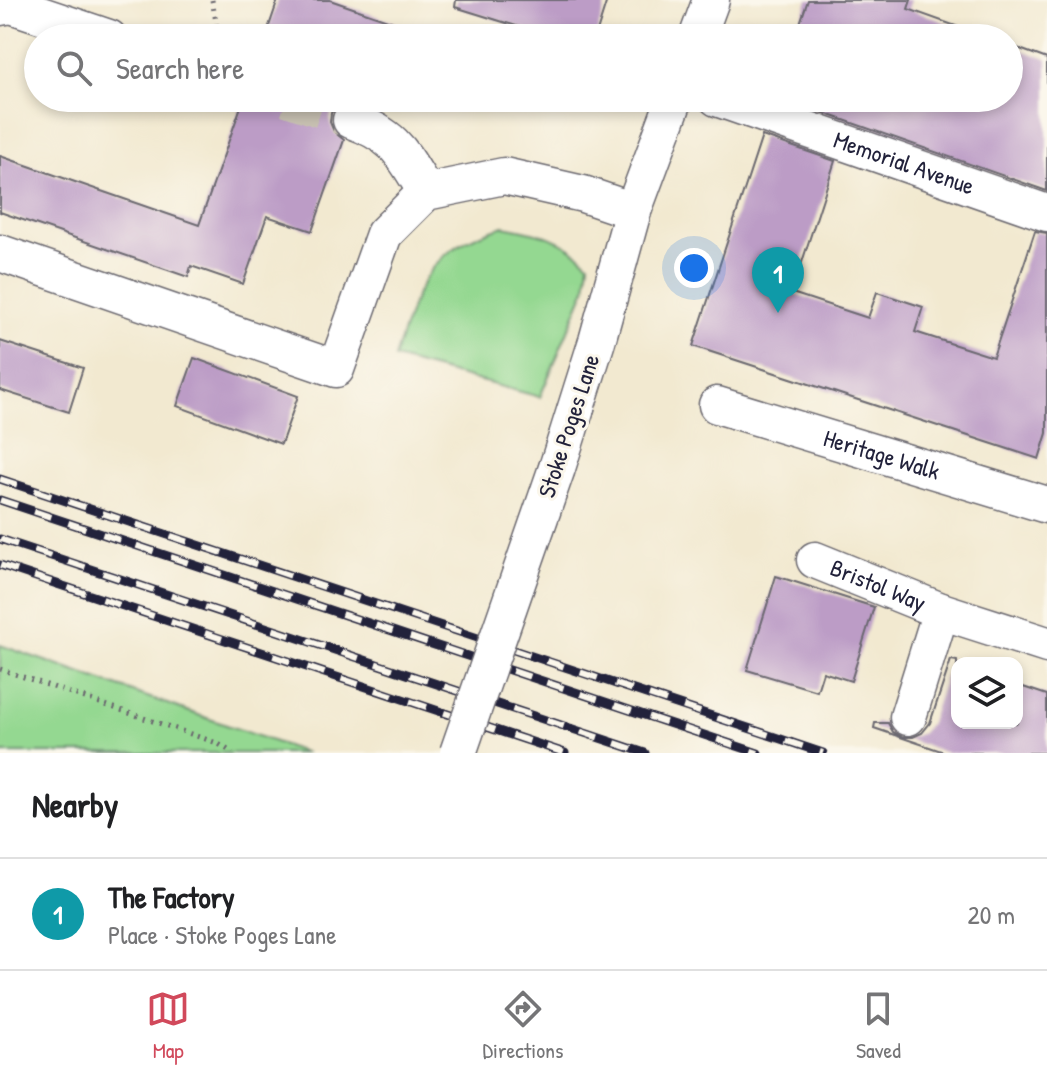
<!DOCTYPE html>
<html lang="en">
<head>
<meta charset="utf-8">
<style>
  :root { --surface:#fff; --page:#f2f2f2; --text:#202124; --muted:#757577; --line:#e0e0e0; --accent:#d1495b }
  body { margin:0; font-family:"Patrick Hand",sans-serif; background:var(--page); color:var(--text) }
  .controls { position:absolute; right:24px; bottom:24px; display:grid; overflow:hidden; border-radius:16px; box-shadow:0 4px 12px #0003 }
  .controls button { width:72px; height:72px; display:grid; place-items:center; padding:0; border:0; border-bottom:2px solid var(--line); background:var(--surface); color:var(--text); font:40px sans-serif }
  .you { position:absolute; left:694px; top:268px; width:28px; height:28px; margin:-20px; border:6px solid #fff; border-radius:50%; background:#1a73e8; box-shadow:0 0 0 12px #1a73e833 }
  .badge { display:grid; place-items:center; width:52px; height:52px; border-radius:50%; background:var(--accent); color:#fff; font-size:26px; font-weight:700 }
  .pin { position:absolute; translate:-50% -66px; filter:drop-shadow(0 2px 4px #0008) }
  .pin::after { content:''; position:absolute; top:42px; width:28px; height:24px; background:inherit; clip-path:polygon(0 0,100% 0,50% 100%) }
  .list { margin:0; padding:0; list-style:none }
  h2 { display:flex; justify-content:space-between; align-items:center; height:104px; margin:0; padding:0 32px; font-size:34px }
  h2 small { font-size:26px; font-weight:400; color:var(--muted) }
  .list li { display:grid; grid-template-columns:52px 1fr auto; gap:24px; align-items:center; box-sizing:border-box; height:112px; padding:0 32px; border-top:2px solid var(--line) }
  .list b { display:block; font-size:30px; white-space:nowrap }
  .list p { margin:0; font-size:26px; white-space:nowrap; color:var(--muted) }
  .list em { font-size:26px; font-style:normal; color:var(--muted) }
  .icon { flex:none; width:44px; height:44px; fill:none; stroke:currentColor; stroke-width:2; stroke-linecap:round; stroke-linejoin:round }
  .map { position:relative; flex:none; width:1047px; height:753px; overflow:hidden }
  .search { position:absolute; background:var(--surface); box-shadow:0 4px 12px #0003; left:24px; right:24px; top:24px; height:88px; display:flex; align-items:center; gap:20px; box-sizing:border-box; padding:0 28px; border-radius:44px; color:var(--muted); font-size:30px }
  .sheet { height:216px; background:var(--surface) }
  nav { display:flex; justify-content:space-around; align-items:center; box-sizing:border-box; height:112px; border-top:2px solid var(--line); background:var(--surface); font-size:22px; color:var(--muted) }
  nav a { display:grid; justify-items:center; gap:4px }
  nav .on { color:var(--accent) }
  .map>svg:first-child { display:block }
</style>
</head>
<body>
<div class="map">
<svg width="1047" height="753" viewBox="0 0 1047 753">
  <rect width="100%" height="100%" fill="#fbf7ec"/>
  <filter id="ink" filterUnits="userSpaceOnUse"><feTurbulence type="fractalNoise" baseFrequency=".0125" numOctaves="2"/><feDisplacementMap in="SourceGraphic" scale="16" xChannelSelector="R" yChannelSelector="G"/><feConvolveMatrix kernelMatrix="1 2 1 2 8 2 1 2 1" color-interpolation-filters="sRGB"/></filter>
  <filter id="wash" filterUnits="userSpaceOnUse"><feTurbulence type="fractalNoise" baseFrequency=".006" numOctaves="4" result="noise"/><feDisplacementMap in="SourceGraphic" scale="32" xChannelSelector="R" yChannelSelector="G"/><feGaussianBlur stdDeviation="1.8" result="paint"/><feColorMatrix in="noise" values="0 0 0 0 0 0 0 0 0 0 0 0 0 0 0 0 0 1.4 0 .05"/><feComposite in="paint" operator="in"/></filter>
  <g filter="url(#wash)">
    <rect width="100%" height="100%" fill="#f2e9d0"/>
    <path fill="#94d891" stroke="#5b7d66" stroke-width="2" d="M 504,226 C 541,233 562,237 589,263 L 586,288 L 540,397 L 394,358 C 418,286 425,250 504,226 Z
      M 0,645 L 306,753 L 0,753 Z"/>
    <g id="blocks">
      <path fill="#bc9cc6" d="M 278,0 L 330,0 L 425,33 L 425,38 L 265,38 Z
        M 456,0 L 607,0 L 595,38 L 555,38 L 455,7 Z
        M 808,0 L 911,0 L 908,9 L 978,34 L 977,38 L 795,38 Z
        M 1009,45 L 1047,59 L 1047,191 L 781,98 L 1009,98 Z
        M 244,98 L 359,98 L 358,100 L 347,99 L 339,103 L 331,113 L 330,122 L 334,132 L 344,140 L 312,231 L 267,216 L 243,284 L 191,266 L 188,277 L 0,212 L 0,156 L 199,225 Z
        M 762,136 L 835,161 L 792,293 L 868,318 L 877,292 L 923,307 L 915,332 L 993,357 L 1035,231 L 1047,233 L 1047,433 L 1039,459 L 693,346 Z
        M 0,341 L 83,368 L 69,412 L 0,390 Z
        M 194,358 L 298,396 L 281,444 L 177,406 Z
        M 776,576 L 874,607 L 851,681 L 823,672 L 817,691 L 747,670 Z
        M 951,660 L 957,661 L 957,723 L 1017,723 L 1017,685 L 1047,695 L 1047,753 L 947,753 L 874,728 L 875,723 L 888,723 L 893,732 L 903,737 L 913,737 L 922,733 L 930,723 Z"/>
    </g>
  </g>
  <g filter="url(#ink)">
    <use href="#blocks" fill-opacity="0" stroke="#6b686f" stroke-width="2"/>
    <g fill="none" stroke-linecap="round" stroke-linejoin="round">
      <path stroke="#c8c1b2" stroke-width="36" stroke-dasharray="36 18" stroke-linecap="butt" d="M 287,98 L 351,120"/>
      <defs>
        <g id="minor">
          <path d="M 0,7 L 11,5 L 109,38"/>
          <path d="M 697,38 L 711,0"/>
          <path id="s1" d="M 717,98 L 1047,213"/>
          <path d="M 351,120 C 396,136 402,153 426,192"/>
          <path d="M 0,253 L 336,369 L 384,234 L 426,192 L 504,176 L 583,194 L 633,211"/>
          <path id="s2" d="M 717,405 L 1047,505"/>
          <path d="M 557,468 L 597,341 L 633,211 L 675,98"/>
          <path id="s3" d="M 815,560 L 941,611 L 1047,645"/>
          <path d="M 908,717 L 941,611"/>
        </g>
      </defs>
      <use href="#minor" stroke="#6b686f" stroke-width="39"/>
      <path stroke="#6b686f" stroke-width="5" stroke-dasharray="2 6" stroke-linecap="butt" d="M 212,0 L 219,38
        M 0,669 L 217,743 L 233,753"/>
      <use href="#minor" stroke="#fff" stroke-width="36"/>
      <defs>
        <path id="rail" d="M 0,479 L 823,753
          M 0,500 L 758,753
          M 0,539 L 645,753
          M 0,565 L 565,753"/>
      </defs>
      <use href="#rail" stroke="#22223b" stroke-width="9"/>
      <use href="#rail" stroke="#fbf7ec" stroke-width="6" stroke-dasharray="18" stroke-linecap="butt"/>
      <defs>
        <path id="minor-bridge" d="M 458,753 L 557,468"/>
      </defs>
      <use href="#minor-bridge" stroke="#6b686f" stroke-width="39" stroke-linecap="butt"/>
      <use href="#minor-bridge" stroke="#fff" stroke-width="36"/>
    </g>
  </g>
  <g text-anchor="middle" stroke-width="6" stroke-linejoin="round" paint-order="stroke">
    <g font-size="24" fill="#22223b" stroke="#fbf7ec">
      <text dy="8" stroke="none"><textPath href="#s1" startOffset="198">Memorial Avenue</textPath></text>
      <text transform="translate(569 426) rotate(-72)" y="8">Stoke Poges Lane</text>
      <text dy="8" stroke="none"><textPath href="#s2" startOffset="172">Heritage Walk</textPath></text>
      <text dy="8" stroke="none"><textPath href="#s3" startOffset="68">Bristol Way</textPath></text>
    </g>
  </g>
</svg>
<div class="controls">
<button><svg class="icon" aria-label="layers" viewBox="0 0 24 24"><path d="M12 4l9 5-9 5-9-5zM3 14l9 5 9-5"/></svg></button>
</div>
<div class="you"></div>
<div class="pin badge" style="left:778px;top:313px;background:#0f9aa8">1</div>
<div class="search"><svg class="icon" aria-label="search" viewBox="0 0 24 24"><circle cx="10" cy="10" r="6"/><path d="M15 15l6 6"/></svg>Search here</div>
</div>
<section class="sheet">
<h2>Nearby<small></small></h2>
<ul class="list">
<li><span class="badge" style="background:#0f9aa8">1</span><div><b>The Factory</b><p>Place · Stoke Poges Lane</p></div><em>20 m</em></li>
</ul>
</section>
<nav>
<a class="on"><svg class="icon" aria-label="map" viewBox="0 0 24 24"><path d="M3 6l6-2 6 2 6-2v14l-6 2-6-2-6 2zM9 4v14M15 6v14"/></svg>Map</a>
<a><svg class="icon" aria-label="directions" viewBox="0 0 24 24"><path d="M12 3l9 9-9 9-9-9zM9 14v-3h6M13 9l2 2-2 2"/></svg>Directions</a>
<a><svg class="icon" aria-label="saved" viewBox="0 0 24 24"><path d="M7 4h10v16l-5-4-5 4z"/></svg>Saved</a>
</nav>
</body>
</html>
